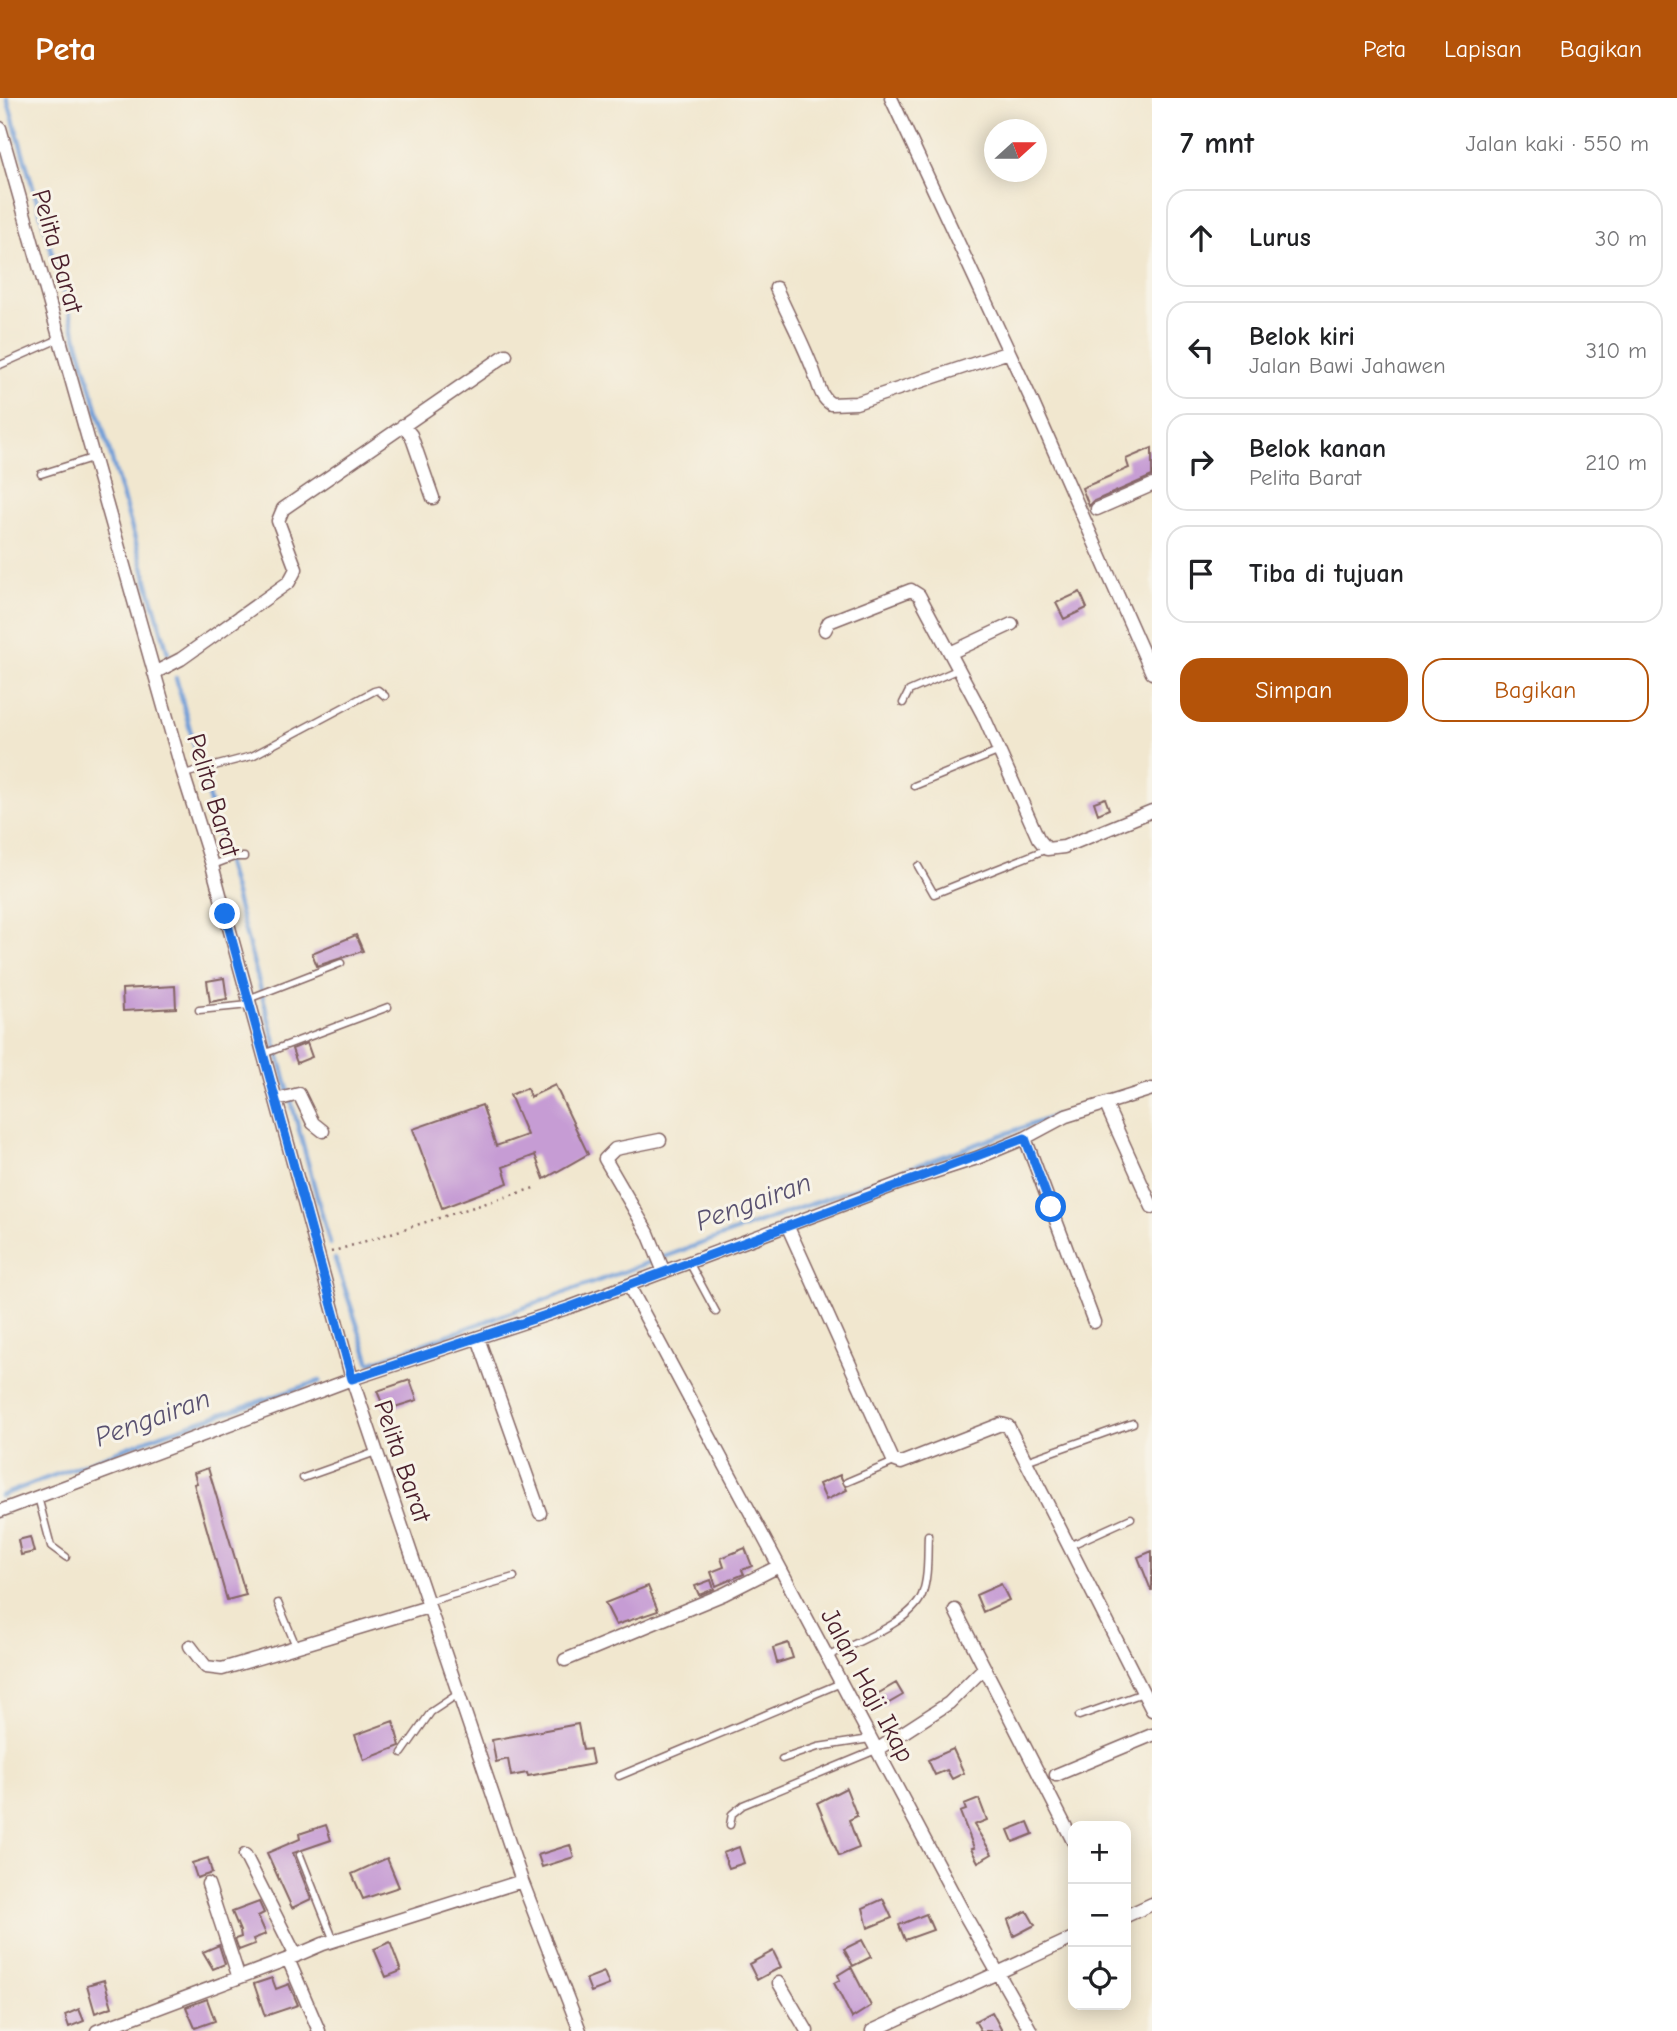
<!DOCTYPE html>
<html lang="id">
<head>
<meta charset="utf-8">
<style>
  :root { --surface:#fff; --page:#f6f6f6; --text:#202124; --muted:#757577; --line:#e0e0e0; --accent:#b45309 }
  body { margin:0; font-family:"Comic Neue",sans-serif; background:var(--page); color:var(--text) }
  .controls { position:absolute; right:21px; bottom:21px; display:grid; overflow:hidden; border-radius:14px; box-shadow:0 4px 18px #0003 }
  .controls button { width:63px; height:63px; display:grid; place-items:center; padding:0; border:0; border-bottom:2px solid var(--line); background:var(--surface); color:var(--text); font:35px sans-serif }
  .compass { position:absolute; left:984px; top:21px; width:63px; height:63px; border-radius:50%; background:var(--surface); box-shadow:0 4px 18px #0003; rotate:69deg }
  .stop { position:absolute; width:21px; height:21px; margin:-16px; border:5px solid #1a73e8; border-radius:50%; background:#fff }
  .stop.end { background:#1a73e8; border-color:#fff; box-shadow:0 2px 7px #0008 }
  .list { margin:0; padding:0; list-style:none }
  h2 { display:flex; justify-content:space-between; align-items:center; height:91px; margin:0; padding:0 28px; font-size:30px }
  h2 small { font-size:23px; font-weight:400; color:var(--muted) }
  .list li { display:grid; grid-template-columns:46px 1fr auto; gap:21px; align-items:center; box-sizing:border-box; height:98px; margin:0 14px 14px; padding:0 14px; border:2px solid var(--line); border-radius:21px }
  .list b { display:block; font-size:26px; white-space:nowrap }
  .list p { margin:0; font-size:23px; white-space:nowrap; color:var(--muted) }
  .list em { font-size:23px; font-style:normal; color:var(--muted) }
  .actions { display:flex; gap:14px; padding:21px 28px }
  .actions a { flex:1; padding:16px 0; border:2px solid var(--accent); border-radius:21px; text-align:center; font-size:24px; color:var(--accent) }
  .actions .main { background:var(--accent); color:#fff }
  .icon { flex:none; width:38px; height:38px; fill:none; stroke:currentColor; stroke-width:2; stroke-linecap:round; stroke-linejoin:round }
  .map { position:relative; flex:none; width:1152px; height:1933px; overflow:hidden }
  header { display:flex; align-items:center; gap:42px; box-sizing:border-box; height:98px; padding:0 35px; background:var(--accent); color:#fff }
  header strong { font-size:33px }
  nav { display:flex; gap:38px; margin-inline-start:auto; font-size:24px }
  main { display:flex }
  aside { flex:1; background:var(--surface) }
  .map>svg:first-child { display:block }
</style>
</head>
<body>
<header>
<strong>Peta</strong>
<nav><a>Peta</a><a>Lapisan</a><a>Bagikan</a></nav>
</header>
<main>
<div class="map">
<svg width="1152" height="1933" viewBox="0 0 1152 1933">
  <rect width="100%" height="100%" fill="#f7f3e8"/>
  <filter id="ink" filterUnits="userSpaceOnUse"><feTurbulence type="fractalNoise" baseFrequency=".0143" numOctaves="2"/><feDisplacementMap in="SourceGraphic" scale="14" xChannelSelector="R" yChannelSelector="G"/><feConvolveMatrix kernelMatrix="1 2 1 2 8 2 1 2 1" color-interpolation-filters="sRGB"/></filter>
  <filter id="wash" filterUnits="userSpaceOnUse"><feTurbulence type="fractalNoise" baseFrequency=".00686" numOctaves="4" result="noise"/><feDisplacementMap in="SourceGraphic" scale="28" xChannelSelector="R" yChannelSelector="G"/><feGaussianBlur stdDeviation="1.57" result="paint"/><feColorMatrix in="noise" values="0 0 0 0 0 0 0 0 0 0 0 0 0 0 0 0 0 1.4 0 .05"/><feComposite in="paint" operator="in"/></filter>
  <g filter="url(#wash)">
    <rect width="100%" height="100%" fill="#f1e7cf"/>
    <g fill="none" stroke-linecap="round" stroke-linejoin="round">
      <path stroke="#6f9dd7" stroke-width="4.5" d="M 7,0 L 168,555
        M 176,580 L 330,1146
        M 335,1161 L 370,1265 L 1055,1018
        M 0,1398 L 162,1336 L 320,1283"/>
    </g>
    <g id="blocks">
      <path fill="#c69cd4" d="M 1152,350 L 1152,378 L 1094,403 L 1089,408 L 1082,390 L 1129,370 L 1126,361 Z
        M 1080,494 L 1087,510 L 1064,521 L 1056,505 Z
        M 1105,700 L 1109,711 L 1098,716 L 1094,704 Z
        M 356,837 L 363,853 L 317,868 L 312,855 Z
        M 224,880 L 227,901 L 210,904 L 207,883 Z
        M 175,888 L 176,910 L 123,913 L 122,891 Z
        M 307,945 L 312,959 L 297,965 L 292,951 Z
        M 555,987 L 588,1056 L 544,1081 L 535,1057 L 503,1069 L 508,1085 L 442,1110 L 413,1031 L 482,1007 L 496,1048 L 527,1037 L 510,997 L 527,990 L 530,999 Z
        M 410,1282 L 417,1302 L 385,1312 L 377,1293 Z
        M 208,1370 L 246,1497 L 227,1502 L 194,1386 L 197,1385 L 194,1375 Z
        M 840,1377 L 847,1392 L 826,1402 L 819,1386 Z
        M 30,1439 L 34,1454 L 21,1457 L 18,1442 Z
        M 745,1450 L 752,1468 L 742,1472 L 744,1476 L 716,1488 L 711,1474 L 724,1469 L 721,1460 Z
        M 1152,1453 L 1152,1492 L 1151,1492 L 1138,1459 Z
        M 711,1482 L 714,1491 L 699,1497 L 695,1488 Z
        M 1001,1486 L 1009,1502 L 983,1514 L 976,1497 Z
        M 648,1488 L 658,1513 L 616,1527 L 605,1505 Z
        M 788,1545 L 793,1560 L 777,1565 L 773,1550 Z
        M 896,1585 L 903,1597 L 880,1610 L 874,1598 Z
        M 393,1623 L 400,1648 L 364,1662 L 355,1637 Z
        M 578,1626 L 583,1652 L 590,1651 L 593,1666 L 528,1678 L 527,1675 L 511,1678 L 508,1661 L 496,1664 L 492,1642 Z
        M 953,1651 L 964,1675 L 952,1681 L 947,1672 L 935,1677 L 928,1662 Z
        M 846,1690 L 857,1718 L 849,1722 L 859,1750 L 839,1758 L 817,1705 Z
        M 979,1701 L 987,1722 L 974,1727 L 992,1756 L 978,1764 L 971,1751 L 974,1750 L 960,1714 L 966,1712 L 964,1707 Z
        M 1028,1724 L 1033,1736 L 1013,1744 L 1008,1732 Z
        M 326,1727 L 331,1742 L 293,1755 L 311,1801 L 292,1810 L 267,1755 L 300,1741 L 299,1736 Z
        M 570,1747 L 574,1759 L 542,1769 L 538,1757 Z
        M 739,1749 L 744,1765 L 729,1770 L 723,1755 Z
        M 208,1760 L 212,1775 L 197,1780 L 192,1765 Z
        M 387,1760 L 399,1789 L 363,1801 L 352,1776 Z
        M 883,1801 L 892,1820 L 868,1830 L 863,1810 Z
        M 259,1804 L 264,1815 L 258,1818 L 266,1836 L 253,1841 L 255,1846 L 239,1852 L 235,1841 L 241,1839 L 240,1833 L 232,1814 Z
        M 1027,1813 L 1035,1827 L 1014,1838 L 1008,1822 Z
        M 926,1816 L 933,1832 L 905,1842 L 899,1827 Z
        M 862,1842 L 871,1859 L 853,1868 L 844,1851 Z
        M 390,1844 L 401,1873 L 386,1879 L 374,1851 Z
        M 219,1847 L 225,1866 L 213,1871 L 203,1854 Z
        M 773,1853 L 781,1869 L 757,1882 L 749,1866 Z
        M 851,1869 L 871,1908 L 852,1920 L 834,1885 L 840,1882 L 838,1877 Z
        M 604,1874 L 609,1887 L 591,1894 L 586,1881 Z
        M 272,1880 L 276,1891 L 289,1886 L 298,1907 L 265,1918 L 254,1886 Z
        M 104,1882 L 112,1909 L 95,1915 L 87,1887 Z
        M 207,1901 L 215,1923 L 195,1930 L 186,1909 Z
        M 79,1911 L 84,1923 L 69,1929 L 65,1917 Z
        M 992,1914 L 1002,1933 L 981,1933 L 975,1923 Z"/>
    </g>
  </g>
  <g filter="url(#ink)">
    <use href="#blocks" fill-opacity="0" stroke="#846564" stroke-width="2"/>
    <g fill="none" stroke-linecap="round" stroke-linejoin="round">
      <defs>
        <path id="lane" d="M 0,267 L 59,241
          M 41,376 L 92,360
          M 903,605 L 909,593 L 959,571
          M 184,676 L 252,658 L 374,593 L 378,592 L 385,598
          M 914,688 L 1000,653
          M 213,767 L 234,759 L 244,759
          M 918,768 L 934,796 L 1047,751
          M 248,901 L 341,865
          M 199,912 L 249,907
          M 263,956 L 388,909
          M 689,1164 L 716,1214
          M 1026,1363 L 1133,1325
          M 303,1380 L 376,1354
          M 847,1384 L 894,1364
          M 38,1399 L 51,1448 L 66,1459
          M 1069,1448 L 1131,1420
          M 427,1504 L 514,1479
          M 278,1505 L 296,1548
          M 827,1559 C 853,1545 911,1525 922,1497 C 929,1478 927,1456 928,1437
          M 1079,1618 L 1143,1595
          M 402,1655 L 431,1614 L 458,1596
          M 782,1661 L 818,1649 L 870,1641
          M 619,1678 L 841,1585
          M 730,1727 L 732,1716 L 743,1707 L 876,1652
          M 300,1757 L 334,1843"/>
        <path id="street" d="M 891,0 L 1031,301 L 1152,575
          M 0,30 L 181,669 L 212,767 L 352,1281 L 522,1783 L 580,1933
          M 776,190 C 789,220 804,246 815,277 C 819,288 821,300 831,306 L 856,305 L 1009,254
          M 403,327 L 411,337 L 433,400
          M 1097,411 L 1152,387
          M 825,532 L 829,524 L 911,492 L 919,497 L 983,617 L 1038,740 L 1047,751 L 1064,749 L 1152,713
          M 950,555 L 1012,526
          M 154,575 L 181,561 L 289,484 L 296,471 L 278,423 L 283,411 L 506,257
          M 276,1002 L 299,996 L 313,1025 L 323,1033
          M 1106,1007 L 1152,1109
          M 1025,1040 L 1094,1224
          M 660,1042 L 615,1051 L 605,1061 L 648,1135 L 664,1174
          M 787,1127 L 893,1362 L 901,1365 L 1001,1326 L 1008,1328 L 1152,1612
          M 629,1188 L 779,1468
          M 478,1240 L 540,1415
          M 0,1413 L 352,1281 L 570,1209 L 903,1084 L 977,1060 L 1025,1040 L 1066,1018 L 1152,991
          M 955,1512 L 1073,1743
          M 190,1548 L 206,1569 L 222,1571 L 428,1509
          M 565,1562 L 724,1496 L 779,1468 L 962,1812 L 1031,1933
          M 878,1651 L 949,1605 L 984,1570
          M 1056,1677 L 1152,1637
          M 245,1757 L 296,1858
          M 208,1786 L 238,1877
          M 1126,1818 L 1152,1806
          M 779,1885 L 807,1933
          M 97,1933 L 288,1861
          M 319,1933 L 288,1861 L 323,1846 L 522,1783
          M 872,1933 L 1073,1840"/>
      </defs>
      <use href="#lane" stroke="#846564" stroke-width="9"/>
      <use href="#street" stroke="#846564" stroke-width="15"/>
      <path stroke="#846564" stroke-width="2.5" stroke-dasharray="2 5" stroke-linecap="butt" d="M 331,1154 L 534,1090"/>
      <use href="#lane" stroke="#fff" stroke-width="6"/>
      <use href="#street" stroke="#fff" stroke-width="12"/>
    </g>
  </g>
  <g fill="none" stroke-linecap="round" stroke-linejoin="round" filter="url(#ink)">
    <path stroke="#1a73e8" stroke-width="9" d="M 225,816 L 352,1281 L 570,1209 L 1025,1040 L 1051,1109"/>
  </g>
  <g text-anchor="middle" stroke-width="6" stroke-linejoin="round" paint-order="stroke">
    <g font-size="26" fill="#4a1f2b" stroke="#f7f3e8">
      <text transform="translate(58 153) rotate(74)" y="9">Pelita Barat</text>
      <text transform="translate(214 697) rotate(73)" y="9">Pelita Barat</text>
      <text transform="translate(403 1363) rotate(71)" y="9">Pelita Barat</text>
      <text transform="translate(868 1587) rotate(62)" y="9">Jalan Haji Ikap</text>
    </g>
    <g font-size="28" font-style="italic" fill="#595170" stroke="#f7f3e8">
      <text transform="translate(753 1103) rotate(-20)" y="10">Pengairan</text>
      <text transform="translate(152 1319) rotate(-20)" y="10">Pengairan</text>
    </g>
  </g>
</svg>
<div class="controls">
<button>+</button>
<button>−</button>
<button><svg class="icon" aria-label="locate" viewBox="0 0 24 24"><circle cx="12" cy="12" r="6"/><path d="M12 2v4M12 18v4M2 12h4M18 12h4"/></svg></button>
</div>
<svg class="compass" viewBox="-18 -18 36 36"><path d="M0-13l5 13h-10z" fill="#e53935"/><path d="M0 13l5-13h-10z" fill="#757577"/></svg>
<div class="stop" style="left:1051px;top:1109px"></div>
<div class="stop end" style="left:225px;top:816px"></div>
</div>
<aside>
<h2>7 mnt<small>Jalan kaki · 550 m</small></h2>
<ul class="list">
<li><svg class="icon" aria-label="ahead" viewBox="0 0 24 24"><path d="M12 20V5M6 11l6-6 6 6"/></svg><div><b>Lurus</b></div><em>30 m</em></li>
<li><svg class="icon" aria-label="left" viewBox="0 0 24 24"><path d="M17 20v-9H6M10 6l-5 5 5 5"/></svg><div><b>Belok kiri</b><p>Jalan Bawi Jahawen</p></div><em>310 m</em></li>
<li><svg class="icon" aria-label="right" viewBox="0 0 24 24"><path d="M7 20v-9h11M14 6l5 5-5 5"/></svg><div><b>Belok kanan</b><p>Pelita Barat</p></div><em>210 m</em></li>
<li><svg class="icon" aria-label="arrive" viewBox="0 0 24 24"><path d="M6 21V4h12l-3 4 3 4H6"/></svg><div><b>Tiba di tujuan</b></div></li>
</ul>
<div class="actions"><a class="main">Simpan</a><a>Bagikan</a></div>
</aside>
</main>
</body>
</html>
